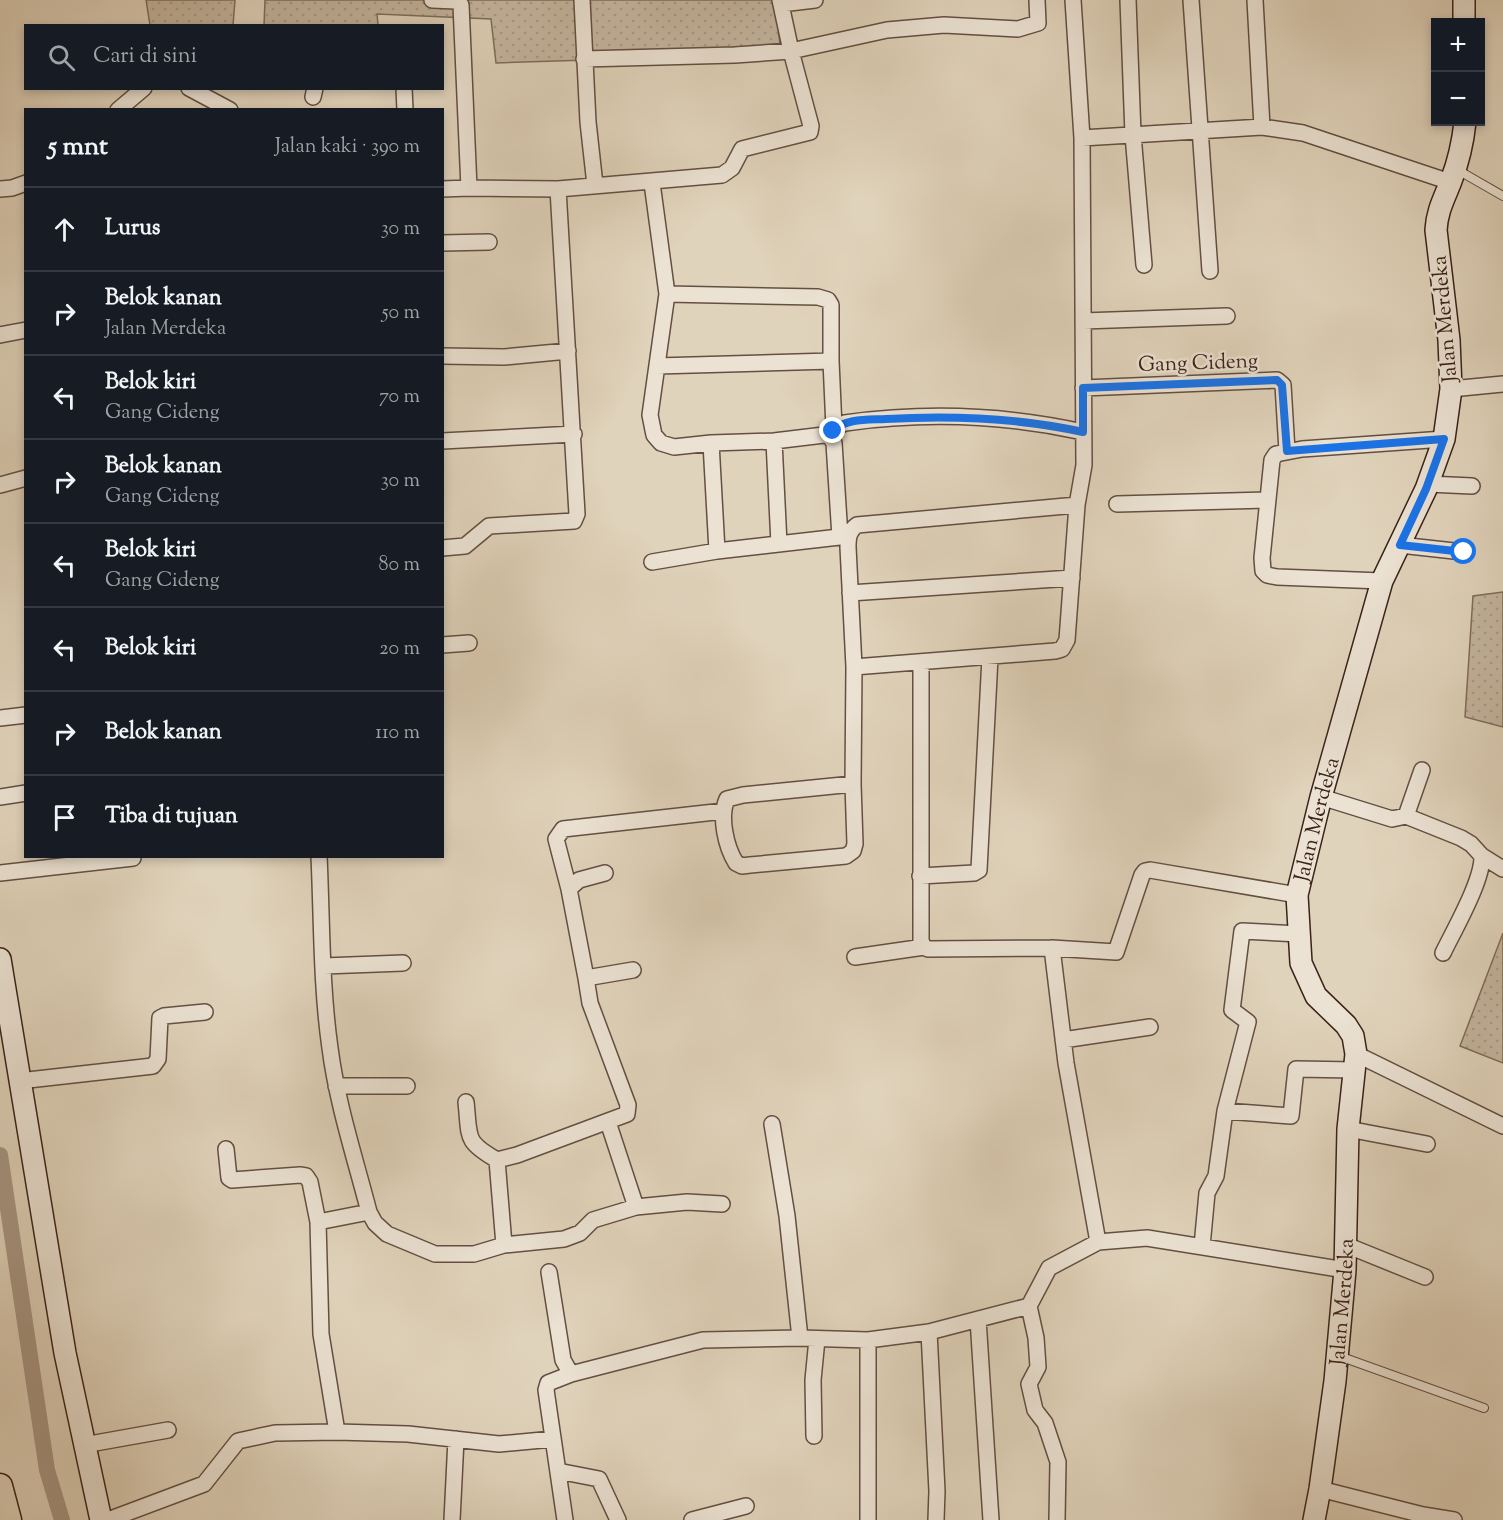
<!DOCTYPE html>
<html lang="id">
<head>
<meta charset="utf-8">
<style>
  :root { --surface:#171b24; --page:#20242c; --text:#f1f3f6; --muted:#9ea1a6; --line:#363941 }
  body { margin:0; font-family:"Sorts Mill Goudy",serif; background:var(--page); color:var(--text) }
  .controls { position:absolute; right:18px; top:18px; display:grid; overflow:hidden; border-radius:0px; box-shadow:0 3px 9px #0003 }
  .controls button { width:54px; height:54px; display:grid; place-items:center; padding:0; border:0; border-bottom:2px solid var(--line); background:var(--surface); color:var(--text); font:30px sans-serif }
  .stop { position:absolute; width:18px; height:18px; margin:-14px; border:4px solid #1a73e8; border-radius:50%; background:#fff }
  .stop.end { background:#1a73e8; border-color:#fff; box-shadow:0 2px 6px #0008 }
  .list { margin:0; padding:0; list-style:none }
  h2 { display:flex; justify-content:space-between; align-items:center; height:78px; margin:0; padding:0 24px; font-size:26px }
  h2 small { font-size:20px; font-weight:400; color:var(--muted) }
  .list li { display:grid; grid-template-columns:39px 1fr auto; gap:18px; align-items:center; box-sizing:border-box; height:84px; padding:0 24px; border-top:2px solid var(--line) }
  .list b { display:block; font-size:22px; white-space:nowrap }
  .list p { margin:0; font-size:20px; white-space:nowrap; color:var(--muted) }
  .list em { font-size:20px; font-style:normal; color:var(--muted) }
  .icon { flex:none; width:33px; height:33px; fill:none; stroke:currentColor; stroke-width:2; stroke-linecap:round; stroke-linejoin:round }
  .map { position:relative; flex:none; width:1503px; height:1520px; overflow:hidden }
  .search { position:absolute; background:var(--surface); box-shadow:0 3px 9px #0003; left:24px; top:24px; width:420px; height:66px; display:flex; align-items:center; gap:15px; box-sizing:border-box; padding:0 21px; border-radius:0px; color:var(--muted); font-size:22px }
  .panel { position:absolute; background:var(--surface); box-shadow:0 3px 9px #0003; left:24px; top:108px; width:420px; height:750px; border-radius:0px }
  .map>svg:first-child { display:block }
</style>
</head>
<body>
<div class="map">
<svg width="1503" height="1520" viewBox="0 0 1503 1520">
  <defs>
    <pattern id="grass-dots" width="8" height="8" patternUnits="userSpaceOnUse" patternTransform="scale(1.5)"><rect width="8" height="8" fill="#c4b59f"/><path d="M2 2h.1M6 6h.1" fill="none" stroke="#a99b88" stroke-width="1.8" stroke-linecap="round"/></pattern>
  </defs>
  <rect width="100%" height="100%" fill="#e0d3bb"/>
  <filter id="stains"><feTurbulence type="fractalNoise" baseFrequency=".00333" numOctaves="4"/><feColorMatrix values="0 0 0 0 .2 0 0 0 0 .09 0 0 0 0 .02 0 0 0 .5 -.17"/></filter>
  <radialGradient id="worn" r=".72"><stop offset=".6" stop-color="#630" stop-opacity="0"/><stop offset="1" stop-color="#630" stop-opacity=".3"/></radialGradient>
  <path fill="url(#grass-dots)" stroke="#806c5c" stroke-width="1.5" d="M 146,0 L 235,0 L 233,25 L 150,25 Z
    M 265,0 L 775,0 L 781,54 L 496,63 L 491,19 L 377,14 L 378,25 L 264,26 Z
    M 1503,592 L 1503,727 L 1465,717 L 1473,596 Z
    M 1503,933 L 1503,1063 L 1460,1046 Z"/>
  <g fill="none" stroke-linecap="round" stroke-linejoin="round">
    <path stroke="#a89784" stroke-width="16" d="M 0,1155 L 47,1470 L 62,1520"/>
    <defs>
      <path id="lane" d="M 1456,169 L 1503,196
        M 1339,1356 L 1484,1408"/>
      <path id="street" d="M 432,0 L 456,1 L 461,5 L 469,188
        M 582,0 L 588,122 L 595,185
        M 1128,0 L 1133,135 L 1144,265
        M 1191,0 L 1210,271
        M 1255,0 L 1262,127
        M 781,4 L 815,0
        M 584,59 L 735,55 L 791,51 L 887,30 L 944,25 L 1018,29 L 1038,23 L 1037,0
        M 189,88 L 230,110
        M 404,88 L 405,110
        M 313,97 L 315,88
        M 118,110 L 144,88
        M 1082,138 L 1262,127 L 1303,133 L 1450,182
        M 652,183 L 667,294 L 650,415 L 654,435 L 661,443 L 674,447 L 711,443 L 774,441 L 824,435 L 830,437
        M 0,189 L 12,188 L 26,183
        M 442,189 L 469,188 L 558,189 L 722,175 L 732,168 L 742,149 L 810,132 L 811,126 L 791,51 L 780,0
        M 442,243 L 489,242
        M 667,294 L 818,297 L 828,300 L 831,305 L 831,361 L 834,428
        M 1083,321 L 1227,316
        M 0,335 L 26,330
        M 442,356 L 504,357 L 568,351
        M 657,366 L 831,361
        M 1083,388 L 1277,380 L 1283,385 L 1287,451
        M 1451,389 L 1503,384
        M 830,437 L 834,428 L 845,423 C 924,412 1006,415 1083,432
        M 830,437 L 834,443 L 840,537
        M 442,441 L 574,434
        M 774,441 L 779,544
        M 711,443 L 717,551
        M 1428,484 L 1472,486
        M 0,485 L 26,478
        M 1117,504 L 1267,500
        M 1400,545 L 1463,552
        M 442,548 L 465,546 L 489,526 L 574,521 L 577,514 L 558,189
        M 652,562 L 717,551 L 848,536
        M 1382,581 L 1277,577 L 1267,575 L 1263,571 L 1262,558 L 1272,460 L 1276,454 L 1302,449 L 1444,439
        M 850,593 L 1072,578
        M 442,645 L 469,643
        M 921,662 L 921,941 L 924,947
        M 854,667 L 1055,651 L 1062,649 L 1067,640 L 1077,505 L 1084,465 L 1082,138 L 1073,0
        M 0,718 L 26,715
        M 853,784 L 743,795 L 727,799 C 719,817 726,847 736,863 L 742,866 L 750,865 L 846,856 L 853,851 L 855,844 L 853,784 L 854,667 L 848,547 C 848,537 849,531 857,525 L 1077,505
        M 0,797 L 26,793
        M 1321,797 L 1392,819 L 1406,816 L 1422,770
        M 1406,816 L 1461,838 L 1471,844 L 1482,856 L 1503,869
        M 319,856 C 322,920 321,985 330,1048 C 337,1103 355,1158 369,1212
        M 0,873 L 133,858
        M 920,876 L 974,873 L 979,870 L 990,657
        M 569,889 L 556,839 L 563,829 L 724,811
        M 1052,948 L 1066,1063 L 1098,1242
        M 1443,953 C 1454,930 1483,880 1482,856
        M 855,957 L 924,947 L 928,949 L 1052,948 L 1116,952 L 1142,875 L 1145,871 L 1150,870 L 1297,895
        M 324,966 L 403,963
        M 586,978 L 569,889 L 579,880 L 605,873
        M 1063,1040 L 1150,1027
        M 1356,1054 L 1503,1126
        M 19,1081 L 153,1066 L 158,1059 L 160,1018 L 164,1016 L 205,1012
        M 336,1086 L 407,1086
        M 466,1102 C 470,1138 464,1141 497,1160 L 517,1155 L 627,1114 L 628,1105 L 590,1003 L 586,978 L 633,970
        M 1225,1111 L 1291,1116 L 1296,1069 L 1355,1070
        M 608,1122 L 636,1207
        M 772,1124 L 787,1216 L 800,1338
        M 1348,1129 L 1427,1144
        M 226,1149 L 229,1178 L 232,1180 L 300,1175 L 306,1176 L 310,1182 L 318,1222 L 321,1334 L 337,1432
        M 497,1160 L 504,1245
        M 318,1222 L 369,1212 L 375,1223 L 387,1234 L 435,1254 L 474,1254 L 504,1245 L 564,1239 L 580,1233 L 593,1220 L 636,1207 L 687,1202 L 722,1204
        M 1346,1245 L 1425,1277
        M 1202,1246 L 1207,1193 L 1216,1176 L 1225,1111 L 1248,1022 L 1232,1010 L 1242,931 L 1299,934
        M 549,1272 L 563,1360 L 571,1374
        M 1029,1306 L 1036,1338 L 1038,1367 L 1029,1384 L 1035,1410 L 1045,1423 L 1058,1462 L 1057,1520
        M 978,1319 L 991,1520
        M 929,1332 L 937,1491 L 936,1520
        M 868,1340 L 868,1520
        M 814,1436 L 813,1380 L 817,1339
        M 84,1445 L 168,1430
        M 558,1471 L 599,1479 L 618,1520
        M 1320,1489 L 1423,1515 L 1454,1520
        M 108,1520 L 204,1484 L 238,1441 L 275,1433 L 337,1432 L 408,1434 L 499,1444 L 553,1439
        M 452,1520 L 456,1439
        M 565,1520 L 546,1390 L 548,1383 L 571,1374 L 703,1340 L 800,1338 L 868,1340 L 929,1332 L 1029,1306 L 1049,1268 L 1098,1242 L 1147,1238 L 1345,1270
        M 692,1520 L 746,1506"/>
      <g id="secondary">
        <path d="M 1464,22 L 1464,0"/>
        <path d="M 0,959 L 65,1353 L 101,1520"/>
        <path id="s1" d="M 1314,1520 L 1320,1489 L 1335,1381 L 1345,1270 L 1348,1129 L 1356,1054 L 1353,1036 L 1346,1025 L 1316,996 L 1301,963 L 1297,895 L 1321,797 L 1382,581 L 1426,489 L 1444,439 L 1451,389 L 1449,340 L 1436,230 C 1437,211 1444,199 1451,181 C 1458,163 1463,141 1465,122"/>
      </g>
      <path id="primary" d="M 0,1486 L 9,1520"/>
    </defs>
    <use href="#lane" stroke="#644f42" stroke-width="10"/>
    <use href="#street" stroke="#644f42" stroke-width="18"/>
    <use href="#secondary" stroke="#3b2319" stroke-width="24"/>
    <use href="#primary" stroke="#3b2319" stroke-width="27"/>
    <use href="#lane" stroke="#ebe2d3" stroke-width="8"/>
    <use href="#street" stroke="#ebe2d3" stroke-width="15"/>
    <use href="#secondary" stroke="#ebe2d3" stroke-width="21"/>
    <use href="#primary" stroke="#e0d3bb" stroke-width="24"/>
  </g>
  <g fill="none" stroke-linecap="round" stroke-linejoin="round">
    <path stroke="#1a73e8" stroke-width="8" d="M 833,431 C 845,418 869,420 886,419 C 952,415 1018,418 1083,432 L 1083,388 L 1277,380 L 1282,385 L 1287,451 L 1444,439 L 1426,489 L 1400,545 L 1464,552"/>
  </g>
  <g text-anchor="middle" stroke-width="5" stroke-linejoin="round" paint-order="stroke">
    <g font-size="21" fill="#3b2319" stroke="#ebe2d3">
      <text transform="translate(1444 319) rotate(-95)" y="7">Jalan Merdeka</text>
      <text transform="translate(1198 362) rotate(-2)" y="7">Gang Cideng</text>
      <text dy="7" stroke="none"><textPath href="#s1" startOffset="724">Jalan Merdeka</textPath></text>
      <text dy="7" stroke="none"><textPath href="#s1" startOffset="220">Jalan Merdeka</textPath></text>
    </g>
  </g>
  <rect width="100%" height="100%" filter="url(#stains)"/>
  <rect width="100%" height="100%" fill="url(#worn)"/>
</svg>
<div class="controls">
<button>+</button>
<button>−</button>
</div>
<div class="stop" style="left:1464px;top:552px"></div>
<div class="stop end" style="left:833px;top:431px"></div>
<div class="search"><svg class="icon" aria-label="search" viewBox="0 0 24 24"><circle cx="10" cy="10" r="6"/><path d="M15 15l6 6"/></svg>Cari di sini</div>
<section class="panel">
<h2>5 mnt<small>Jalan kaki · 390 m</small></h2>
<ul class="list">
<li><svg class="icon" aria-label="ahead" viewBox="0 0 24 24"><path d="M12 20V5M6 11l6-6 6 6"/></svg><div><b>Lurus</b></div><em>30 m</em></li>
<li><svg class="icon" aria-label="right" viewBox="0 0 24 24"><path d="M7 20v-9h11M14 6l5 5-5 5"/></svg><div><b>Belok kanan</b><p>Jalan Merdeka</p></div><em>50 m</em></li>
<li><svg class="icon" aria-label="left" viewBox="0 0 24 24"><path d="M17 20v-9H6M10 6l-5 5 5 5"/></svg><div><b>Belok kiri</b><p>Gang Cideng</p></div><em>70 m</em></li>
<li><svg class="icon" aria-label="right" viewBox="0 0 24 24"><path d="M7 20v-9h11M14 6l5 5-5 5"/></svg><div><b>Belok kanan</b><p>Gang Cideng</p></div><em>30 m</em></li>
<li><svg class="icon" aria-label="left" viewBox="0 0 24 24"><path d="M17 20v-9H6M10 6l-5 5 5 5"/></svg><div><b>Belok kiri</b><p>Gang Cideng</p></div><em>80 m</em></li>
<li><svg class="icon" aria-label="left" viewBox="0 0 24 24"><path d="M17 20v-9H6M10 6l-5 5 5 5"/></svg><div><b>Belok kiri</b></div><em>20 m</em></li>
<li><svg class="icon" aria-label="right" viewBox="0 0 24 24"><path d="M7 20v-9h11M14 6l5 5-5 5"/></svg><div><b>Belok kanan</b></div><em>110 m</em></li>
<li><svg class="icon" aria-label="arrive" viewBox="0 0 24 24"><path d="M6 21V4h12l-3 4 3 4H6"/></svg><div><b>Tiba di tujuan</b></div></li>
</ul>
</section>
</div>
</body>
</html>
